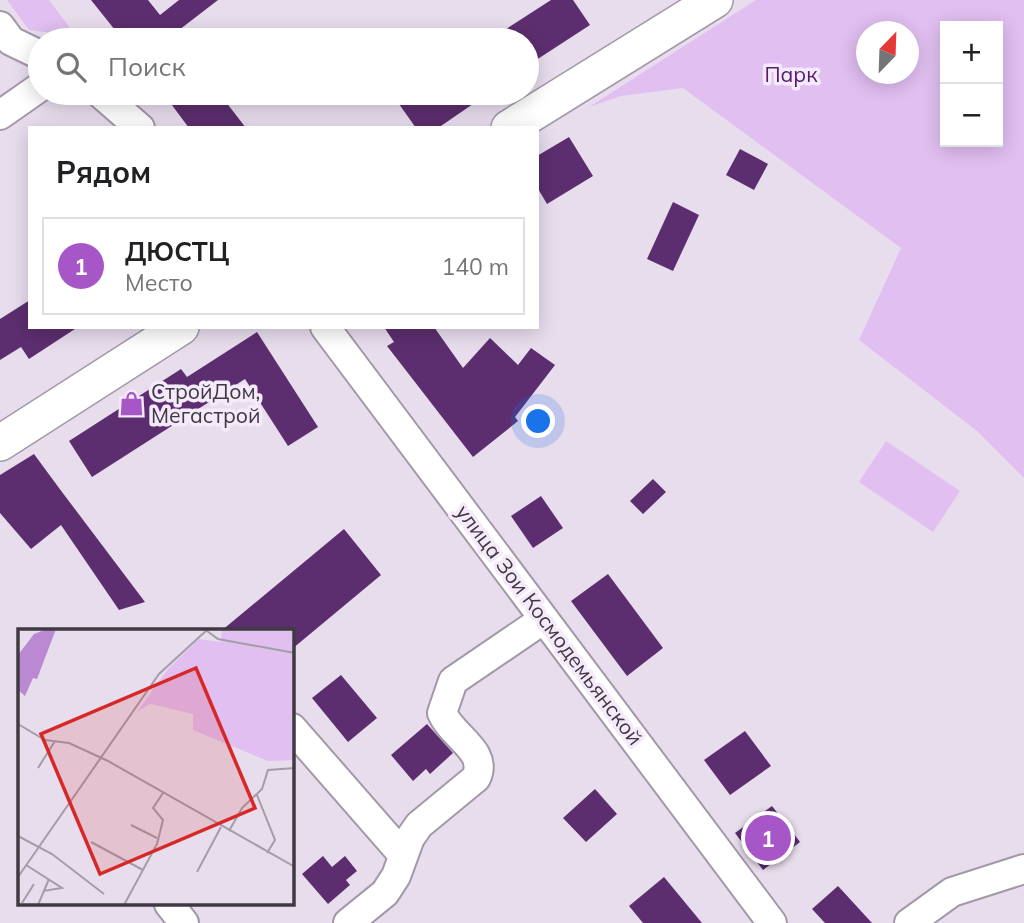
<!DOCTYPE html>
<html lang="ru">
<head>
<meta charset="utf-8">
<style>
  :root { --surface:#fff; --page:#f2f2f2; --text:#202124; --muted:#757577; --line:#e0e0e0; --accent:#a656c7 }
  body { margin:0; font-family:Mulish,sans-serif; background:var(--page); color:var(--text) }
  .controls { position:absolute; right:21px; top:21px; display:grid; overflow:hidden; border-radius:0px; box-shadow:0 4px 18px #0003 }
  .controls button { width:63px; height:63px; display:grid; place-items:center; padding:0; border:0; border-bottom:2px solid var(--line); background:var(--surface); color:var(--text); font:35px sans-serif }
  .compass { position:absolute; left:856px; top:21px; width:63px; height:63px; border-radius:50%; background:var(--surface); box-shadow:0 4px 18px #0003; rotate:23deg }
  .you { position:absolute; left:539px; top:422px; width:24px; height:24px; margin:-18px; border:5px solid #fff; border-radius:50%; background:#1a73e8; box-shadow:0 0 0 10px #1a73e833 }
  .badge { display:grid; place-items:center; width:46px; height:46px; border-radius:50%; background:var(--accent); color:#fff; font-size:23px; font-weight:700 }
  .pin { position:absolute; translate:-50% -50%; border:4px solid #fff; box-shadow:0 2px 7px #0006 }
  .list { margin:0; padding:0; list-style:none }
  h2 { display:flex; justify-content:space-between; align-items:center; height:91px; margin:0; padding:0 28px; font-size:30px }
  h2 small { font-size:23px; font-weight:400; color:var(--muted) }
  .list li { display:grid; grid-template-columns:46px 1fr auto; gap:21px; align-items:center; box-sizing:border-box; height:98px; margin:0 14px 14px; padding:0 14px; border:2px solid var(--line); border-radius:0px }
  .list b { display:block; font-size:26px; white-space:nowrap }
  .list p { margin:0; font-size:23px; white-space:nowrap; color:var(--muted) }
  .list em { font-size:23px; font-style:normal; color:var(--muted) }
  .icon { flex:none; width:38px; height:38px; fill:none; stroke:currentColor; stroke-width:2; stroke-linecap:round; stroke-linejoin:round }
  .map { position:relative; flex:none; width:1024px; height:923px; overflow:hidden }
  .search { position:absolute; background:var(--surface); box-shadow:0 4px 18px #0003; left:28px; top:28px; width:511px; height:77px; display:flex; align-items:center; gap:18px; box-sizing:border-box; padding:0 24px; border-radius:38px; color:var(--muted); font-size:26px }
  .panel { position:absolute; background:var(--surface); box-shadow:0 4px 18px #0003; left:28px; top:126px; width:511px; height:203px; border-radius:0px }
  .map>svg:first-child { display:block }
</style>
</head>
<body>
<div class="map">
<svg width="1024" height="923" viewBox="0 0 1024 923">
  <rect width="100%" height="100%" fill="#e8dded"/>
  <path fill="#e1bff1" fill-rule="evenodd" d="M 7,0 L 49,0 L 76,36 L 29,30 Z
    M 756,0 L 1024,0 L 1024,478 L 977,431 L 859,340 L 901,248 L 683,88 L 621,96 L 589,107 ZM 998,26 L 998,142 L 945,142 L 945,26 ZM 866,32 L 908,32 L 908,74 L 866,74 Z
    M 886,441 L 960,491 L 933,532 L 859,482 Z"/>
  <path fill="#5c2e6f" d="M 91,0 L 148,0 L 160,15 L 179,0 L 218,0 L 166,40 L 123,40 Z
    M 551,0 L 573,0 L 590,25 L 527,66 L 527,40 L 489,40 Z
    M 163,93 L 219,93 L 246,128 L 189,128 Z
    M 415,93 L 489,93 L 438,128 L 416,128 L 399,104 Z
    M 569,137 L 593,176 L 547,204 L 537,187 L 537,156 Z
    M 740,149 L 768,164 L 754,190 L 726,175 Z
    M 673,202 L 699,215 L 673,271 L 647,259 Z
    M 30,300 L 30,327 L 78,327 L 29,359 L 21,347 L 0,360 L 0,319 Z
    M 384,327 L 434,327 L 463,368 L 490,338 L 518,365 L 531,348 L 555,365 L 515,417 L 518,421 L 473,457 L 387,346 L 394,342 Z
    M 257,332 L 318,427 L 288,446 L 245,379 L 92,477 L 69,441 L 181,369 L 187,377 Z
    M 34,454 L 59,488 L 145,602 L 119,610 L 61,525 L 31,549 L 0,513 L 0,475 Z
    M 653,479 L 666,492 L 643,514 L 630,501 Z
    M 541,496 L 563,528 L 533,548 L 511,516 Z
    M 344,529 L 381,575 L 292,649 L 292,631 L 221,631 Z
    M 608,574 L 663,648 L 627,676 L 571,601 Z
    M 341,675 L 377,718 L 348,742 L 312,698 Z
    M 427,724 L 453,753 L 430,774 L 426,769 L 413,781 L 391,755 Z
    M 745,731 L 771,766 L 730,795 L 704,760 Z
    M 595,789 L 617,814 L 586,842 L 563,818 Z
    M 772,806 L 800,842 L 763,870 L 735,833 Z
    M 323,856 L 332,867 L 345,856 L 357,871 L 346,880 L 350,885 L 328,904 L 302,874 Z
    M 664,877 L 702,923 L 643,923 L 629,906 Z
    M 838,886 L 872,923 L 825,923 L 812,909 Z"/>
  <g fill="none" stroke-linecap="round" stroke-linejoin="round">
    <defs>
      <path id="minor" d="M 0,26 L 11,41 L 40,55
        M 100,93 L 140,128
        M 0,115 L 40,87
        M 325,327 L 772,923
        M 292,728 L 403,855
        M 169,904 L 184,923
        M 348,923 L 385,893 L 396,876 L 410,838 L 419,825 L 476,778 C 489,751 452,737 442,713 L 453,681 L 544,619
        M 909,923 L 952,892 L 1024,869"/>
      <path id="major" d="M 509,128 L 715,0
        M 0,443 L 181,327"/>
    </defs>
    <use href="#minor" stroke="#a398a8" stroke-width="32"/>
    <use href="#major" stroke="#a398a8" stroke-width="38"/>
    <use href="#minor" stroke="#fff" stroke-width="28"/>
    <use href="#major" stroke="#fff" stroke-width="35"/>
  </g>
  <defs>
    <symbol id="shop-bare" viewBox="-9 -9 18 18"><path d="M-5-2.5h2.3a2.7 3.5 0 0 1 5.4 0H5L5.5 6h-11ZM-1.5-2.5h3a1.5 2.3 0 0 0-3 0Z" fill="#a656c7" stroke="#f5eafb" stroke-width="2.5" paint-order="stroke"/></symbol>
  </defs>
  <g fill-rule="evenodd">
    <use href="#shop-bare" x="114" y="386" width="35" height="35"/>
  </g>
  <g text-anchor="middle" stroke-width="7" stroke-linejoin="round" paint-order="stroke">
    <g font-size="21" fill="#57186f" stroke="#f5eafb">
      <text x="791" y="82">Парк</text>
    </g>
    <g font-size="21" fill="#3f3a41" stroke="#f5eafb" text-anchor="start">
      <text x="151" y="399">СтройДом,<tspan x="151" dy="24">Мегастрой</tspan></text>
    </g>
    <g font-size="21" fill="#3f3a41" stroke="#f5eafb">
      <text transform="translate(549 625) rotate(53)" y="7">улица Зои Космодемьянской</text>
    </g>
  </g>
  <g transform="translate(18 629)">
    <rect width="276" height="276" fill="#e8dded"/>
    <path d="M 204,0 L 276,0 L 276,131 L 250,132 L 175,101 L 175,85 L 132,75 L 119,83 L 149,41 L 181,10 L 203,13 Z" fill="#e1bff1"/>
    <path d="M 29,0 L 38,0 L 19,50 L 15,49 L 7,67 L 0,61 L 0,26 L 16,5 Z" fill="#bb89d1"/>
    <path fill="none" stroke="#a49ca8" stroke-width="2" d="M 189,2 L 200,10 L 277,24M 0,95 L 27,111 L 51,114 L 90,132 L 277,238M 20,139 L 37,112M 239,166 L 257,211 L 249,224M 113,196 L 139,209M 211,202 L 224,179 L 244,160 L 250,141 L 277,139M 0,207 L 34,225 L 86,265M 73,213 L 125,241M 8,236 L 44,259 L 25,262M 179,243 L 203,198M 0,248 L 141,45 L 190,0M 4,274 L 16,255M 20,276 L 31,250M 22,276 L 73,276M 106,276 L 139,215 L 145,191 L 135,179 L 145,164"/>
    <path fill="#d62828" fill-opacity="0.15" stroke="#d62828" stroke-width="3.5" d="M 178,39 L 237,179 L 82,245 L 23,105 Z"/>
    <rect width="276" height="276" fill="none" stroke="#3f3a41" stroke-width="3.5"/>
  </g>
</svg>
<div class="controls">
<button>+</button>
<button>−</button>
</div>
<svg class="compass" viewBox="-18 -18 36 36"><path d="M0-13l5 13h-10z" fill="#e53935"/><path d="M0 13l5-13h-10z" fill="#757577"/></svg>
<div class="you"></div>
<div class="pin badge" style="left:768px;top:838px">1</div>
<div class="search"><svg class="icon" aria-label="search" viewBox="0 0 24 24"><circle cx="10" cy="10" r="6"/><path d="M15 15l6 6"/></svg>Поиск</div>
<section class="panel">
<h2>Рядом<small></small></h2>
<ul class="list">
<li><span class="badge">1</span><div><b>ДЮСТЦ</b><p>Место</p></div><em>140 m</em></li>
</ul>
</section>
</div>
</body>
</html>
